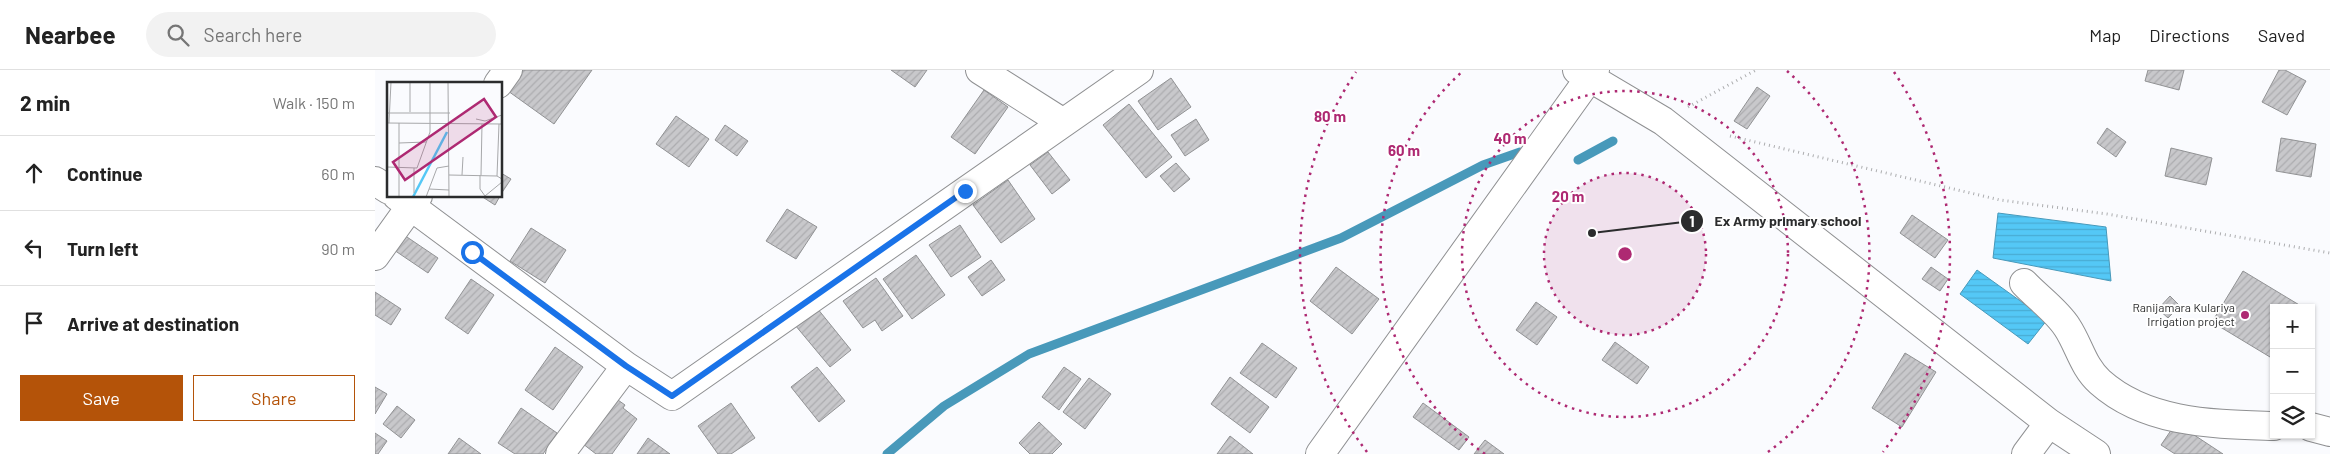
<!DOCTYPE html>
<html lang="en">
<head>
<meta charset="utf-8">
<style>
  :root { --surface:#fff; --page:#f2f2f2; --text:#222; --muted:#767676; --line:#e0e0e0; --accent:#b45309 }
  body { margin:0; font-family:Barlow,sans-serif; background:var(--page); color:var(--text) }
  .controls { position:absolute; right:15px; bottom:15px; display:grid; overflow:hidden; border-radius:0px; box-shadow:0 1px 4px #0004 }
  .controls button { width:45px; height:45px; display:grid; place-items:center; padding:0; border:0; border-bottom:1px solid var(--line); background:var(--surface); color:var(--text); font:25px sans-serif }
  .stop { position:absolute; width:15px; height:15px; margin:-11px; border:4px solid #1a73e8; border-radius:50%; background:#fff }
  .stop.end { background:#1a73e8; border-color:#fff; box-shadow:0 1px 5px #0008 }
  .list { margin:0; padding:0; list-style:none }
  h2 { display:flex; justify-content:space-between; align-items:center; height:65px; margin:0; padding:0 20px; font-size:21px }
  h2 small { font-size:16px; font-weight:400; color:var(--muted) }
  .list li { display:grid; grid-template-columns:32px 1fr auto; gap:15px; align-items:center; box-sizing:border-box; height:75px; padding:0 20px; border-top:1px solid var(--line) }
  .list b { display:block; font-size:19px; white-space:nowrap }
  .list em { font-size:16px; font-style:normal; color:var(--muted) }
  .actions { display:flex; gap:10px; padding:15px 20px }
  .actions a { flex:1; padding:11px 0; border:1px solid var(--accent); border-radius:0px; text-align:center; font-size:18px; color:var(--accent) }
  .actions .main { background:var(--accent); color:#fff }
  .icon { flex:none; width:28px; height:28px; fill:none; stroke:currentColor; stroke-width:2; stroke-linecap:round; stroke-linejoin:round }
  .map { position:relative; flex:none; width:1955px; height:384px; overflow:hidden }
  header { display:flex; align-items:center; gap:30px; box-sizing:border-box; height:70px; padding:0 25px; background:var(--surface); border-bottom:1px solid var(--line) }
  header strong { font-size:24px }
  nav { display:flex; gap:28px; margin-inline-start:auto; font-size:18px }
  .search { width:350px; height:45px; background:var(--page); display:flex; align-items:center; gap:12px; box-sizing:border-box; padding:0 18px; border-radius:28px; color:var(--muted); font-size:19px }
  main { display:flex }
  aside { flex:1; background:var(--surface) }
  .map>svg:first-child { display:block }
</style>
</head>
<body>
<header>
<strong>Nearbee</strong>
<div class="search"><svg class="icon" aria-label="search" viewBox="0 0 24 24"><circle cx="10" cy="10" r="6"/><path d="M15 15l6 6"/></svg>Search here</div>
<nav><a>Map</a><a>Directions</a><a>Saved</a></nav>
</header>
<main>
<aside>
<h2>2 min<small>Walk · 150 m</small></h2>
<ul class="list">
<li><svg class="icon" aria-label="ahead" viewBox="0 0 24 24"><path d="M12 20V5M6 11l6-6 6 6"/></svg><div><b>Continue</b></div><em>60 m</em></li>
<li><svg class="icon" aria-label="left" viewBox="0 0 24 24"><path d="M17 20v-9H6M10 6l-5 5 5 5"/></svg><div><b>Turn left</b></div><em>90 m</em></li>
<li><svg class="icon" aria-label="arrive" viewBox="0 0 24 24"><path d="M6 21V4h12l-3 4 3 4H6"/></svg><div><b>Arrive at destination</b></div></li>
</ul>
<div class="actions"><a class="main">Save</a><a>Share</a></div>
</aside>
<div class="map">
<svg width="1955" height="384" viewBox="0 0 1955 384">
  <defs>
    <pattern id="water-rules" width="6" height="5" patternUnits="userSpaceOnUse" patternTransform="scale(1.25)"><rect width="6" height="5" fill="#54c8f6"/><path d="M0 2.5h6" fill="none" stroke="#49acd3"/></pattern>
    <pattern id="building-hatch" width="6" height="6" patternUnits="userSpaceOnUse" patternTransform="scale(1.25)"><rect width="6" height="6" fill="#c8c8cb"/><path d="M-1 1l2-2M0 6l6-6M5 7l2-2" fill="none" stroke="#acacaf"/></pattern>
  </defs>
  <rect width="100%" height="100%" fill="#fafbfe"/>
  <path fill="url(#water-rules)" stroke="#4899ba" d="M 1623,143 L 1731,157 L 1736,211 L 1618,188 Z
    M 1602,200 L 1672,250 L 1653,274 L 1585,224 Z"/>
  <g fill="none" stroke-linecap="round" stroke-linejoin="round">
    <path stroke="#4899ba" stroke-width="9" d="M 1203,90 L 1238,71
      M 512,384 L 569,336 L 654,284 L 966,168 L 1108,95 L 1145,82"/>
  </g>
  <path fill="url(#building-hatch)" stroke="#919294" d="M 148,0 L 217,0 L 179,54 L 133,21 Z
    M 516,0 L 552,0 L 540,17 Z
    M 1773,0 L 1809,0 L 1804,20 L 1770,11 Z
    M 1904,0 L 1910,0 L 1931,11 L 1912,45 L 1887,32 Z
    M 796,8 L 816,37 L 783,60 L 763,31 Z
    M 1382,17 L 1395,26 L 1372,59 L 1359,51 Z
    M 609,20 L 633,37 L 600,84 L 576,67 Z
    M 754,34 L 797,87 L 771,108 L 728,55 Z
    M 301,46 L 334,69 L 314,97 L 281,74 Z
    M 821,49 L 834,70 L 810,86 L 796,65 Z
    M 350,55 L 373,71 L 362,86 L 340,70 Z
    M 1732,58 L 1751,72 L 1741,87 L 1722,73 Z
    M 1906,68 L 1941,74 L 1936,107 L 1901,101 Z
    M 1796,78 L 1837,88 L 1831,115 L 1790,106 Z
    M 673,82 L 695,110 L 677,124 L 655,95 Z
    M 801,93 L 815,109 L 799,122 L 785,106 Z
    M 126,103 L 136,109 L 126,124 Z
    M 633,110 L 660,149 L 626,173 L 598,135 Z
    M 106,126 L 125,126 L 120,135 Z
    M 412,139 L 442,157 L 421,189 L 391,171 Z
    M 1537,145 L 1573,170 L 1560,188 L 1525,163 Z
    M 585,155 L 606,187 L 576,207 L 554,175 Z
    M 156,158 L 191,180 L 170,213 L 135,191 Z
    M 29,165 L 63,188 L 53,203 L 19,180 Z
    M 541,185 L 570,225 L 537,249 L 508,209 Z
    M 616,190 L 630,210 L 607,226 L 593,207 Z
    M 961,197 L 1004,229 L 977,264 L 935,231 Z
    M 1556,197 L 1573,209 L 1565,221 L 1547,209 Z
    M 1868,201 L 1926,236 L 1925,238 L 1899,238 L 1899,280 L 1895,287 L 1837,252 Z
    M 501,208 L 528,246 L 507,261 L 500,250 L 488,258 L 468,231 Z
    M 96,209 L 119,225 L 93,264 L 70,248 Z
    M 0,222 L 26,239 L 16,255 L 0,245 Z
    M 1795,226 L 1805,236 L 1793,248 L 1783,239 Z
    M 1161,232 L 1182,247 L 1162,275 L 1141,260 Z
    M 442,238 L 476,280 L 455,297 L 420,255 Z
    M 1240,272 L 1274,297 L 1262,314 L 1227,290 Z
    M 887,273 L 922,298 L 901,328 L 865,303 Z
    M 180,277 L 208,297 L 178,340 L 150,320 Z
    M 1530,283 L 1561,302 L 1527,357 L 1497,338 Z
    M 442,297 L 470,331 L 444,352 L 416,317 Z
    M 689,297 L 706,309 L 684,340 L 667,327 Z
    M 855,307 L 894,337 L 875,363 L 836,334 Z
    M 714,308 L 736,324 L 710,359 L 688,342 Z
    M 0,317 L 12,324 L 0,344 Z
    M 236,325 L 250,335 L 248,338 L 262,349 L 237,384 L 221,384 L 203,370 Z
    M 356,333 L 380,368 L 356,384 L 343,384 L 323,356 Z
    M 1048,333 L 1094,367 L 1084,380 L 1038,347 Z
    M 22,336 L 40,350 L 26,368 L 8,354 Z
    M 146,338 L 182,363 L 168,384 L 140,384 L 123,373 Z
    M 664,352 L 687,374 L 677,384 L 655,384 L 644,373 Z
    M 1801,353 L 1848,384 L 1800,384 L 1786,375 Z
    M 0,363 L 12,371 L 3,384 L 0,384 Z
    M 855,366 L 878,384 L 842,384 Z
    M 84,368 L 106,384 L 73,384 Z
    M 273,368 L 295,384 L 262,384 Z
    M 1110,370 L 1129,384 L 1099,384 Z"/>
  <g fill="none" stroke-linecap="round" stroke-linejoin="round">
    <defs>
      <path id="minor" d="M 605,0 L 687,52
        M 1202,0 L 1288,51 L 1674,353 L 1721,384
        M 123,14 L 133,0
        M 0,111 L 14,120
        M 22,126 L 251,296 L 297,326 L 764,0
        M 0,186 L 43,126
        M 1649,213 C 1662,227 1682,241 1692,257 C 1704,275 1708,297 1725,312 C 1772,354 1840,354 1899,356
        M 1936,357 L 1955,362
        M 185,384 L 251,296
        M 945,384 L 1220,0
        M 1651,384 L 1674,353"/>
    </defs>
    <use href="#minor" stroke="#8f9092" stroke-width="30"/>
    <path stroke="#acadaf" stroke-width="3" stroke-dasharray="1 4" stroke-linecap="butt" d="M 1313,37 L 1381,0
      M 1355,66 L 1625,130 L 1732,144 L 1955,183"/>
    <use href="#minor" stroke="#fff" stroke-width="28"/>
  </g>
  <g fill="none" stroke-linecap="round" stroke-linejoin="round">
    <path stroke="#1a73e8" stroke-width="6" d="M 97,182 L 251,296 L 297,326 L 590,121"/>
  </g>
  <circle cx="1250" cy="184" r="81" fill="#ae2972" fill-opacity=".12"/>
  <g fill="none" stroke="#ae2972" stroke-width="2.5" stroke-dasharray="2.5 5">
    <circle cx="1250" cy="184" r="81"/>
    <circle cx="1250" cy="184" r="163"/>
    <path d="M1110 384A244 244 0 0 1 1088 1M1412 1A244 244 0 0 1 1390 384"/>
    <path d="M992 382A325 325 0 0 1 981 2M1519 2A325 325 0 0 1 1508 382"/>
  </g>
  <circle fill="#ae2972" stroke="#fff" stroke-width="2" cx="1870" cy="245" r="5"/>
  <g text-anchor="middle" stroke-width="4" stroke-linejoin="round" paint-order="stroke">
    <g font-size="12" fill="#2b2c2d" stroke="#fff" text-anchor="end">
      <text x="1860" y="242">Ranijamara Kulariya<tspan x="1860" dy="14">Irrigation project</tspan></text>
    </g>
  </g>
  <g transform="translate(12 12)">
    <rect width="115" height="115" fill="#fafbfe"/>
    <path fill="none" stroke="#54c8f6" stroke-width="2.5" d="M 26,115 L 60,50"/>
    <path fill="none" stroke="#a7a8aa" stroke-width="1" d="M 61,0 L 62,115M 23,30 L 23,0M 0,31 L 63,31M 89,37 L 98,39 L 115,33M 0,41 L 115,42M 2,41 L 4,0M 12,61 L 39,60M 0,85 L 30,86 L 43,50 L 43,0M 62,93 L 110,94 L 115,97M 75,93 L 76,75M 93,93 L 93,107 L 98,114M 94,93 L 95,42M 110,94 L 112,42M 42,107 L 62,108M 27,111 L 27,86M 98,114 L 115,100M 12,115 L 12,41M 39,115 L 50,86 L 62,84"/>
    <path fill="#ae2972" fill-opacity="0.15" stroke="#ae2972" stroke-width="2.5" d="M 97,17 L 109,35 L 18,98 L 6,80 Z"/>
    <rect width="115" height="115" fill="none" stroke="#2b2c2d" stroke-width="2.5"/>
  </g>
  <circle cx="1250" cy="184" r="8" fill="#ae2972" stroke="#fff" stroke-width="2.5"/>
  <g font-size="15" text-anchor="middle" font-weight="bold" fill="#ae2972" stroke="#fff" stroke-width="4" stroke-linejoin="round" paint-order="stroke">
    <text x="955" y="52">80 m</text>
    <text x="1135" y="74">40 m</text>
    <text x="1029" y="86">60 m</text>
    <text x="1193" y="132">20 m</text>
  </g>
  <path fill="none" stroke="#2b2c2d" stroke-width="2" d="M1217 163L1317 151"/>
  <g fill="#2b2c2d" stroke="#fff" stroke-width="2">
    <circle cx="1217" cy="163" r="5"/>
    <circle cx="1317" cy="151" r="12"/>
  </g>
  <g font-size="15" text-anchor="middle" font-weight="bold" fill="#fff">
    <text x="1317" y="157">1</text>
  </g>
  <g font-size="14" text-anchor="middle" font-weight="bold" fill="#2b2c2d" stroke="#fff" stroke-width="4" stroke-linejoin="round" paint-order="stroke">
    <text x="1413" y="156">Ex Army primary school</text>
  </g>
</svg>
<div class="controls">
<button>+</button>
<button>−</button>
<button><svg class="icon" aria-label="layers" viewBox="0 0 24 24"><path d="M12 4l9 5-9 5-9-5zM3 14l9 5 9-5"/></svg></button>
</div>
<div class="stop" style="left:97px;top:182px"></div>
<div class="stop end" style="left:590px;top:121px"></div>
</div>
</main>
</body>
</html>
